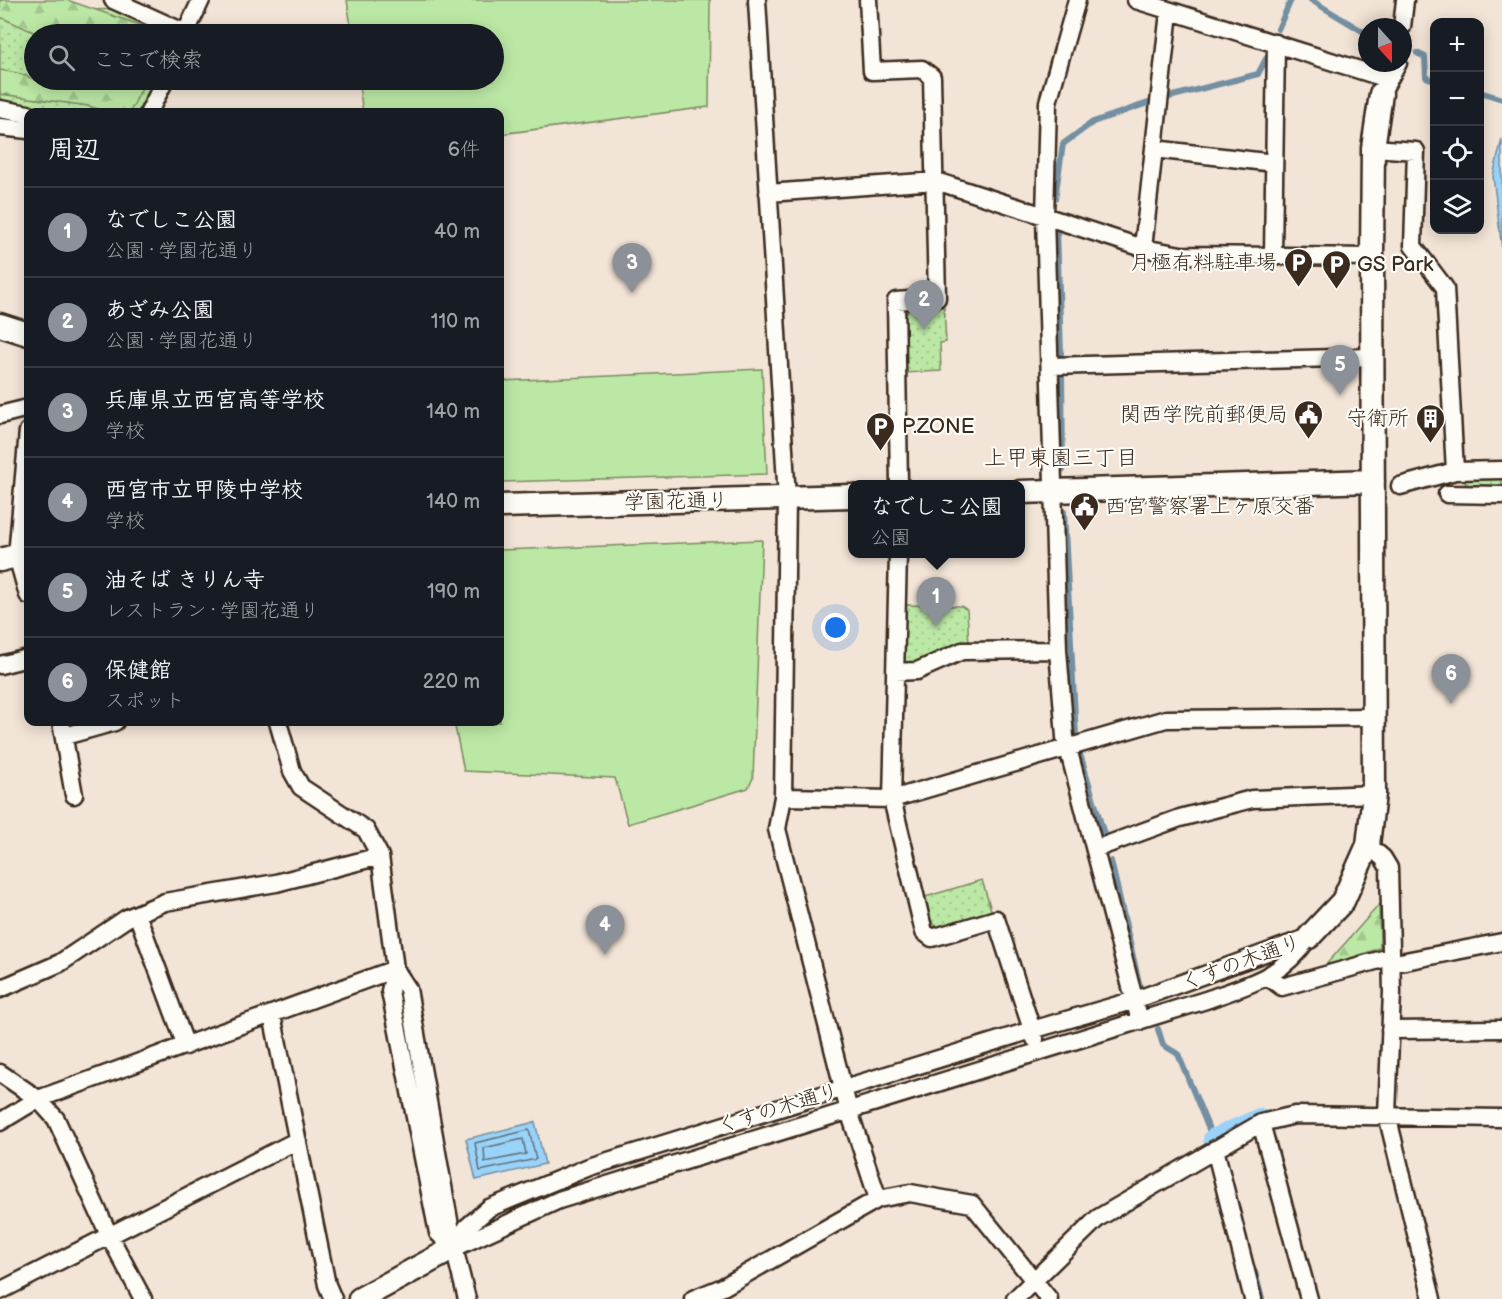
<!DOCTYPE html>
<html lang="ja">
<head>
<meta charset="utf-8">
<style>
  :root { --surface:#171b24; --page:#20242c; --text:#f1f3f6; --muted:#9ea1a6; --line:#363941; --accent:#8c9099 }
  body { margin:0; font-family:"Balsamiq Sans","Klee One",sans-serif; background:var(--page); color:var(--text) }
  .controls { position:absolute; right:18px; top:18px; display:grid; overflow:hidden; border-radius:12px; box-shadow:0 3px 15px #0003 }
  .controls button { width:54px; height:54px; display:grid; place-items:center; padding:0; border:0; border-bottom:2px solid var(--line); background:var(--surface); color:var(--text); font:30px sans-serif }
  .compass { position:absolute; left:1358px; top:18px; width:54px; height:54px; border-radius:50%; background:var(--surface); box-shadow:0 3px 15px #0003; rotate:159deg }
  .you { position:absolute; left:836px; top:628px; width:21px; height:21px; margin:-15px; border:4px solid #fff; border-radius:50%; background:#1a73e8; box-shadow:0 0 0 9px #1a73e833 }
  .badge { display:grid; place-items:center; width:39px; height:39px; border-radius:50%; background:var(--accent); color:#fff; font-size:20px; font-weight:700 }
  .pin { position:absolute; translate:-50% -50px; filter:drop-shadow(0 2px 3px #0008) }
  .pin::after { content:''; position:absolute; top:32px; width:21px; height:18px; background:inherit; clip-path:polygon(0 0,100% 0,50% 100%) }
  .popup { position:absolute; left:848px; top:480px; width:177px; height:78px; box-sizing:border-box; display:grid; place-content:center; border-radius:12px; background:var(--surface); filter:drop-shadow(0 2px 4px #0005); font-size:20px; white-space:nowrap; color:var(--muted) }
  .popup b { font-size:22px; color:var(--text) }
  .popup::after { content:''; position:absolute; left:50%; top:100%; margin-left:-12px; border:12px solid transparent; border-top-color:var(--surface) }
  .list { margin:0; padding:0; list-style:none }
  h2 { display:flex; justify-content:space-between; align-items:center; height:78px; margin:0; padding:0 24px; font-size:26px }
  h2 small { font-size:20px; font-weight:400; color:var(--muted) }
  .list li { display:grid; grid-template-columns:39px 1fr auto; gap:18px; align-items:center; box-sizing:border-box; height:90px; padding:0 24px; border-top:2px solid var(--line) }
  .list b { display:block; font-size:22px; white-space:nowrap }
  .list p { margin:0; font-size:20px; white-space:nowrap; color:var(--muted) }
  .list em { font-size:20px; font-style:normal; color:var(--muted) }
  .icon { flex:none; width:33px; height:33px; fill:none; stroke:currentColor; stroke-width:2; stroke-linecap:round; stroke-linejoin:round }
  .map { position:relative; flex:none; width:1502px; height:1299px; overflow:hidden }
  .search { position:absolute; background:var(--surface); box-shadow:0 3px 15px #0003; left:24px; top:24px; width:480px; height:66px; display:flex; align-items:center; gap:15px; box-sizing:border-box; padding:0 21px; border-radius:33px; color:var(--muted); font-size:22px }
  .panel { position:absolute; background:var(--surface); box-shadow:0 3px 15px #0003; left:24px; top:108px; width:480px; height:618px; border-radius:12px }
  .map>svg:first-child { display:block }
</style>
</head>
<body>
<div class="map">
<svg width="1502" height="1299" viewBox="0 0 1502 1299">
  <defs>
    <pattern id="grass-dots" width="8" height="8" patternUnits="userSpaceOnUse" patternTransform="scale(1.5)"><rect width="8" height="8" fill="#bce8a5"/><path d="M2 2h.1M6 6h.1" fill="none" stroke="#a2c78e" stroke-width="1.8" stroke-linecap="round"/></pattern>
    <pattern id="forest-firs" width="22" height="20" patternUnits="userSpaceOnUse" patternTransform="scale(1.5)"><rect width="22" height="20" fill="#bce8a5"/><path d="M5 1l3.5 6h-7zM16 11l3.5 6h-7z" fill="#a2c78e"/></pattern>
  </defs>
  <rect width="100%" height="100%" fill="#f2e4d6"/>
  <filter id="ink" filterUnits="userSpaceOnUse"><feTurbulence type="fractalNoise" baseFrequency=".0167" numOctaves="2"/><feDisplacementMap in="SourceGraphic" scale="12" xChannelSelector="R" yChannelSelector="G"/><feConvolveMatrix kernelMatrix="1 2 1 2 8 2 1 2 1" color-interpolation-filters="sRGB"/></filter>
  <g filter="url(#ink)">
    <path fill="url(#grass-dots)" stroke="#7c8962" stroke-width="1.5" d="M 0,0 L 87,10 L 122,9 L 170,34 L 34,34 L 34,80 L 154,80 L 138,112 L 64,112 L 0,101 Z
      M 944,307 L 946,342 L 940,343 L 941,371 L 903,373 L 903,318 L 910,309 Z
      M 1502,474 L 1502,486 L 1467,486 L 1464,480 L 1467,476 Z
      M 904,605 L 961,606 L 967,610 L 969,645 L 918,664 L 903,663 Z
      M 982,880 L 992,913 L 940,928 L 930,922 L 922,898 Z"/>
    <path fill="url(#forest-firs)" stroke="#7c8962" stroke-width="1.5" d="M 0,0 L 67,0 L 166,34 L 38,34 L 0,17 Z
      M 0,70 L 17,73 L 48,84 L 83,80 L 146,80 L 130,112 L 106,112 L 89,106 L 0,94 Z
      M 1379,905 L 1380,948 L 1323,968 Z"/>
    <path fill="#bce8a5" stroke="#7c8962" stroke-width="1.5" d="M 347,0 L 710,0 L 709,107 L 500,134 L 500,112 L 363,112 L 358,80 L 494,80 L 494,34 L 352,34 Z
      M 762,369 L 767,474 L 500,482 L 500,381 Z
      M 762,540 L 753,778 L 748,788 L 628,824 L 615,778 L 464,771 L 454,722 L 500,722 L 500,550 Z"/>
    <path fill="#99d3f9" stroke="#738fa1" stroke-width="1.5" d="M 1502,139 L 1502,250 L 1493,176 Z
      M 535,1122 L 545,1164 L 476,1180 L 466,1139 Z"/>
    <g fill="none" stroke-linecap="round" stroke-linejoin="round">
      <path stroke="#616e76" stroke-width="1.5" d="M 529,1130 L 536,1159 L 480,1171 L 475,1143 Z
        M 523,1139 L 526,1154 L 485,1162 L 484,1148 Z"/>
      <path stroke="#738fa1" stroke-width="6" d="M 1311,0 L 1367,34
        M 1278,29 L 1291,0
        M 1417,53 L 1425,57 L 1426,77 L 1434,80
        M 1480,92 L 1502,99
        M 1169,97 L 1258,74 L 1267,57
        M 1055,198 L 1063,144 L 1093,122 L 1151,102
        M 1057,229 L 1061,354
        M 1062,374 L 1063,470
        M 1064,512 L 1076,736
        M 1080,754 L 1104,834
        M 1111,861 L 1140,987
        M 1158,1029 L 1163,1045 L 1178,1054 L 1213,1139
        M 1255,1272 L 1262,1299"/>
      <path stroke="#99d3f9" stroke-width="20" d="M 1213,1139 L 1260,1118"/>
      <defs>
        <path id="street" d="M 113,0 L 186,33
          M 757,0 L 787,499 L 783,797 L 777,829 L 849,1111 L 878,1199
          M 868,0 L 872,71 L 922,69 L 932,77 L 937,298 L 896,301 L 899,484
          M 1077,0 L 1048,102 L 1045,217 L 1058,650 L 1065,737 L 1140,1021
          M 1136,0 L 1388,79
          M 1402,27 L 1405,0
          M 185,34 L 201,0
          M 1384,88 L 1398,63
          M 0,109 L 28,114
          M 149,112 L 165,80
          M 0,127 L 28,130
          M 1373,148 L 1416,151 L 1413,246 L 1445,288 L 1455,471
          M 1154,149 L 1274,163
          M 768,193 L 936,181 L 1143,248 L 1181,255 L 1372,257
          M 1143,248 L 1169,12
          M 1273,255 L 1276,43
          M 1051,366 L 1373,357
          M 0,415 L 28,408
          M 28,431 L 17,556 L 28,595
          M 1400,486 L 1455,471 L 1502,470
          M 1447,494 L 1502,495
          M 898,554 L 892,799 L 924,932 L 932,938 L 996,919 L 1035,1039
          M 0,665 L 28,658
          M 895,672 L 917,671 L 962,651 L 1058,650
          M 61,722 L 74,795
          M 278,722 L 292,771 L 301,787 L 366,830 L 380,856 L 395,969 L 390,991 L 438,1233 L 454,1248
          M 65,736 L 115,722
          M 783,797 L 892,799 L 1166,719 L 1374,717
          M 1368,845 L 1383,858 L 1389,868 L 1392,992 L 1387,1115 L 1432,1299
          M 1095,849 L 1180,818 L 1252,799 L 1374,794
          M 137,914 L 186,1046
          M 1390,964 L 1502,942
          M 395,969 L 408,989 L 454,1248 L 467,1299
          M 1267,976 L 1282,987 L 1390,957
          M 0,989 L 60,963 L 127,918 L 165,902 L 276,883 L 380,856
          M 272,1015 L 327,1285 L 333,1299
          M 1390,1030 L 1502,1029
          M 0,1073 L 38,1099 L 56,1119 L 109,1235 L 143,1299
          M 0,1122 L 38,1099 L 395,969
          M 1261,1123 L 1309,1299
          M 1215,1149 L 1253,1299
          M 454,1248 L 467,1227 L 489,1208 L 589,1167 L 1032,1030 L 1135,1000 L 1309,937
          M 454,1248 L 559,1200 L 1206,1000 C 1250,984 1281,978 1309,937
          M 0,1291 L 296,1141
          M 693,1299 L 723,1287 L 878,1199 L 910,1193 L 972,1204 L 1049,1299
          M 1015,1299 L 1098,1218 L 1261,1123 L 1295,1115 L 1502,1118"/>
        <path id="secondary" d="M 0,325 L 28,334
          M 1020,492 L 1373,481
          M 500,506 L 852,496
          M 0,560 L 28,553
          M 1309,937 L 1343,901 L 1368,845 L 1374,794 L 1372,257 L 1373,148 L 1381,94
          M 360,1299 L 454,1248"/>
      </defs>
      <use href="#street" stroke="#3b2a1e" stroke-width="21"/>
      <use href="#secondary" stroke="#3b2a1e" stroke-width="27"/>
      <use href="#street" stroke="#fdfcf7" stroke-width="16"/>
      <use href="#secondary" stroke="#fdfcf7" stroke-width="22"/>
    </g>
  </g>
  <defs>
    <symbol id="parking-pin" viewBox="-11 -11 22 30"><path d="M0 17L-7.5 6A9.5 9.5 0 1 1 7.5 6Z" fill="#3b2a1e" stroke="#fdfcf7"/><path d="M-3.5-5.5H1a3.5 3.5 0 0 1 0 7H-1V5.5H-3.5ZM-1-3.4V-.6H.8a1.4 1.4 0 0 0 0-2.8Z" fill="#fff"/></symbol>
    <symbol id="civic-pin" viewBox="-11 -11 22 30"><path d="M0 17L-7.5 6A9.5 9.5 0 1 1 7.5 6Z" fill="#3b2a1e" stroke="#fdfcf7"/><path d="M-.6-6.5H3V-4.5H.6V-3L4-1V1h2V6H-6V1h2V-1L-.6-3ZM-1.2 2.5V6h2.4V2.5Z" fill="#fff"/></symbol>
    <symbol id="building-pin" viewBox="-11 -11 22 30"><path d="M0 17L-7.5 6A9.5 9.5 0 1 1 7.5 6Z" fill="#3b2a1e" stroke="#fdfcf7"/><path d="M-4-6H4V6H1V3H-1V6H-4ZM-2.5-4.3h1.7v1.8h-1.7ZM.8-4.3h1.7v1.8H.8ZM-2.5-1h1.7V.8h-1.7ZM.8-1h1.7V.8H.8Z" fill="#fff"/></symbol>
  </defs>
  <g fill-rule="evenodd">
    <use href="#parking-pin" x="1282" y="246" width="33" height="45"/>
    <use href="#parking-pin" x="1320" y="248" width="33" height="45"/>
    <use href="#civic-pin" x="1292" y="398" width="33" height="45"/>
    <use href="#building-pin" x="1414" y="402" width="33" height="45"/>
    <use href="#parking-pin" x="864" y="410" width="33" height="45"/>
    <use href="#civic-pin" x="1068" y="490" width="33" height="45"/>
  </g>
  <g text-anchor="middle" stroke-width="4.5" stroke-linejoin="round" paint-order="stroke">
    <g font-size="21" fill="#3b2a1e" stroke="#fdfcf7" text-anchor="end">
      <text x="1277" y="269">月極有料駐車場</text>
      <text x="1357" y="271" text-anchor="start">GS Park</text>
      <text x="1288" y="421">関西学院前郵便局</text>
      <text x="1409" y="425">守衛所</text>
      <text x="902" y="433" text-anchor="start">P.ZONE</text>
      <text x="1105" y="513" text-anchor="start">西宮警察署上ヶ原交番</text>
    </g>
    <g font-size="21" fill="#3b2a1e" stroke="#fdfcf7">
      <text transform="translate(676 501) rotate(-1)" y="7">学園花通り</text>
      <text transform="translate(1241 962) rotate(-20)" y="7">くすの木通り</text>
      <text transform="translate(778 1108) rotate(-17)" y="7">くすの木通り</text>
    </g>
    <g font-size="22" fill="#3b2a1e" stroke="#fdfcf7">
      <text x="1061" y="465">上甲東園三丁目</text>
    </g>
  </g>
</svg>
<div class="controls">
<button>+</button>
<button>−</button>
<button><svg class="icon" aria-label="locate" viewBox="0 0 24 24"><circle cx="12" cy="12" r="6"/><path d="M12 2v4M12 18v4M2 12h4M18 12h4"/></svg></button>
<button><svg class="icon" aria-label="layers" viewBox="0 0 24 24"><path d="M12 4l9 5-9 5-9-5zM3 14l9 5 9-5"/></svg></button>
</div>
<svg class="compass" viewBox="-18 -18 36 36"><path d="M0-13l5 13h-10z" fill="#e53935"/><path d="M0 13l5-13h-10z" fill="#9ea1a6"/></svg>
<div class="you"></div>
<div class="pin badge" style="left:936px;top:627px">1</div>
<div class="popup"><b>なでしこ公園</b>公園</div>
<div class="pin badge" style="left:924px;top:330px">2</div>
<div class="pin badge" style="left:632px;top:293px">3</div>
<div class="pin badge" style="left:605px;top:955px">4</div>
<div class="pin badge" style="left:1340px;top:395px">5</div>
<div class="pin badge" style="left:1451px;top:704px">6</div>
<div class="search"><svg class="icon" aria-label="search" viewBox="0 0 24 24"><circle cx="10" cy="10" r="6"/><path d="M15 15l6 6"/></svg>ここで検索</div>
<section class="panel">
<h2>周辺<small>6件</small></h2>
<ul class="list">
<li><span class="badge">1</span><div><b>なでしこ公園</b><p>公園 · 学園花通り</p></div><em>40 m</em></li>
<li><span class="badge">2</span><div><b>あざみ公園</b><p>公園 · 学園花通り</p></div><em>110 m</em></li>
<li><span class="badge">3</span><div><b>兵庫県立西宮高等学校</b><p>学校</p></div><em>140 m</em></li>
<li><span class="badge">4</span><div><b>西宮市立甲陵中学校</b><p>学校</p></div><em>140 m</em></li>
<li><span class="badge">5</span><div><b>油そば きりん寺</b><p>レストラン · 学園花通り</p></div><em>190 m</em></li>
<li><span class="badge">6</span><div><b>保健館</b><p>スポット</p></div><em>220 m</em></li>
</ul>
</section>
</div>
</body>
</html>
